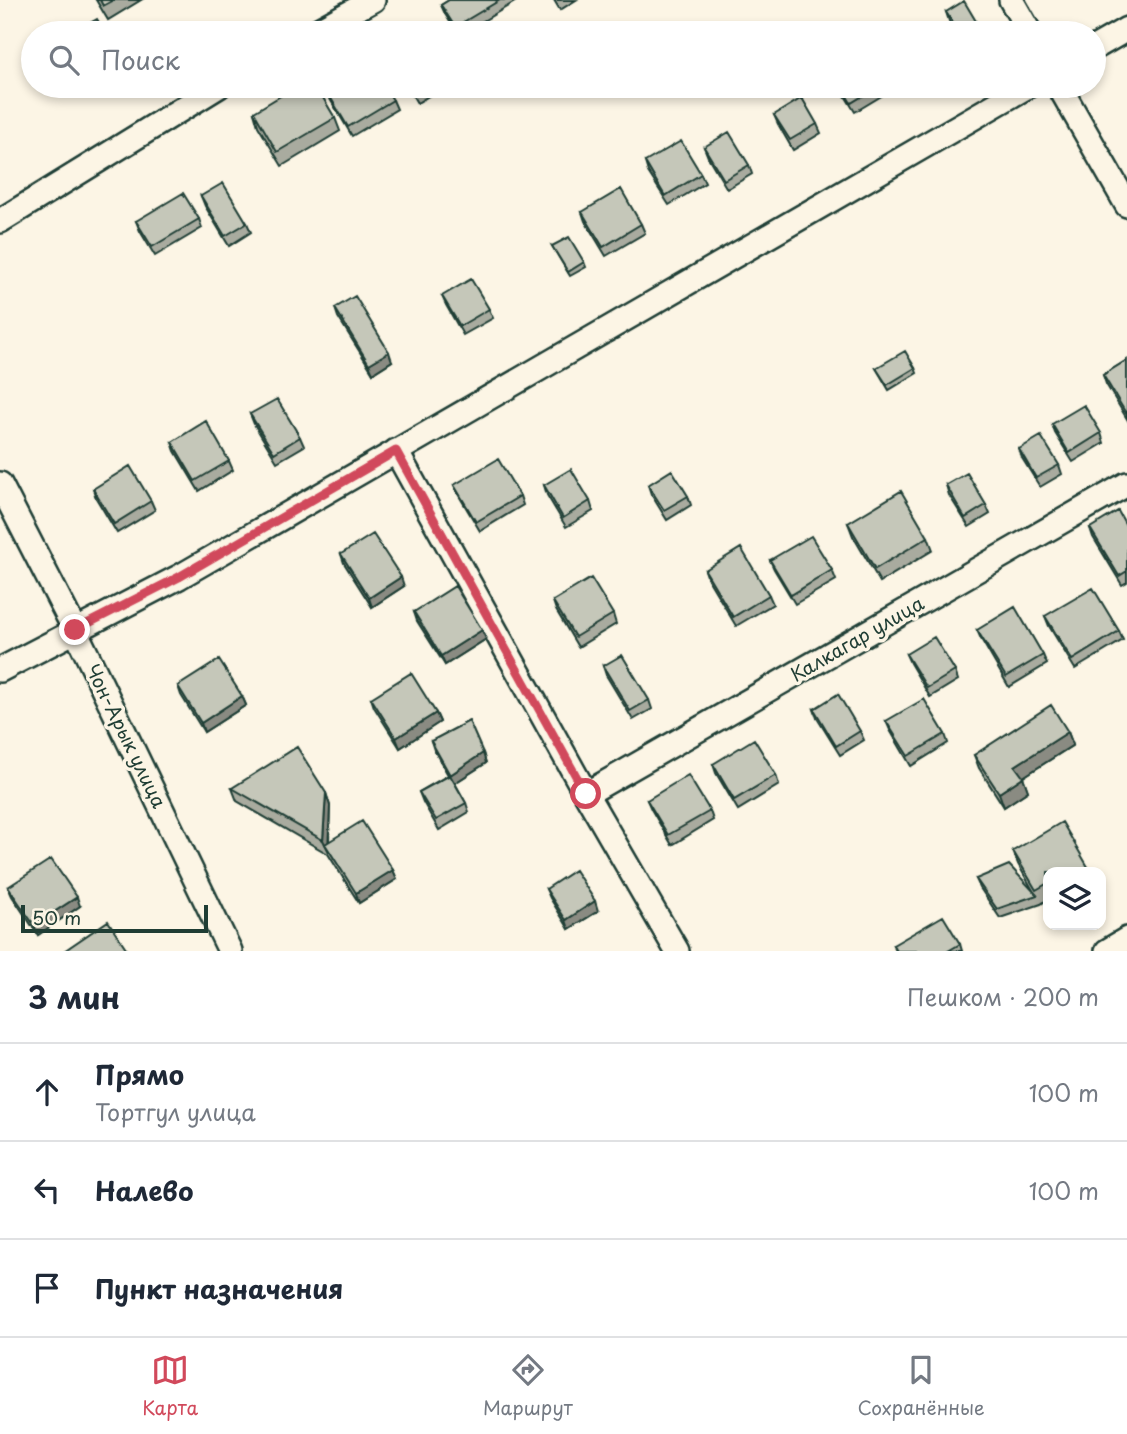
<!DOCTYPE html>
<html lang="ru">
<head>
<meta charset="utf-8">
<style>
  :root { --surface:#fff; --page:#f2f2f3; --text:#1f2937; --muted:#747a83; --line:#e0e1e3; --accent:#d1495b }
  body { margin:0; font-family:"Playpen Sans",sans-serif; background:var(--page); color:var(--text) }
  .controls { position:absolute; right:21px; bottom:21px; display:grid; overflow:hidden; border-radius:14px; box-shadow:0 4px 10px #0003 }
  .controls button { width:63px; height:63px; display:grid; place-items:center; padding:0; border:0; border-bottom:2px solid var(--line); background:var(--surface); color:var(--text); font:35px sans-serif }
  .scale { position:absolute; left:21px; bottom:18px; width:187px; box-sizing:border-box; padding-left:7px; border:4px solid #1f3d34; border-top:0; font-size:19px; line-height:24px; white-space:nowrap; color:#1f3d34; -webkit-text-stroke:5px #fcf5e5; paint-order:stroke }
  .stop { position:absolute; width:21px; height:21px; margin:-16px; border:5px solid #d1495b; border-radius:50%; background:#fff }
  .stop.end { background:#d1495b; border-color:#fff; box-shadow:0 2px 7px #0008 }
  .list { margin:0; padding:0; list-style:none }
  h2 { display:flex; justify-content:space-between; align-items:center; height:91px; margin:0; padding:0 28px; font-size:30px }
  h2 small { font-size:23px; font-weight:400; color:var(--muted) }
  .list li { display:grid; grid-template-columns:46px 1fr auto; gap:21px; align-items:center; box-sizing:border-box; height:98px; padding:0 28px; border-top:2px solid var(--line) }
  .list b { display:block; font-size:26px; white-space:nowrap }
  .list p { margin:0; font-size:23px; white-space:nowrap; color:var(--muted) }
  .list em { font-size:23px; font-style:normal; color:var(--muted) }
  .icon { flex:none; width:38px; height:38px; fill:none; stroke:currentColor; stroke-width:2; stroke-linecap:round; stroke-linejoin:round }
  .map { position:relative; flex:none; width:1127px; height:951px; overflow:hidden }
  .search { position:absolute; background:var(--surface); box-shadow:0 4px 10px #0003; left:21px; right:21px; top:21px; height:77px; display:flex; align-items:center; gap:18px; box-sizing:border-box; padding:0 24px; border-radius:38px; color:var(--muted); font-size:26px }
  .sheet { height:385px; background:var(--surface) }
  nav { display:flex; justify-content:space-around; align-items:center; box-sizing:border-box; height:98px; border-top:2px solid var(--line); background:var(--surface); font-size:19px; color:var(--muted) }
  nav a { display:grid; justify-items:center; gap:4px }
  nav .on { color:var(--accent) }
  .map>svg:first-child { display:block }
</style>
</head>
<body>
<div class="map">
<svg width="1127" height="951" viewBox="0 0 1127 951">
  <rect width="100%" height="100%" fill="#fcf5e5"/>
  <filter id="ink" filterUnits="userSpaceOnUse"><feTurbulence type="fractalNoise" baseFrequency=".0143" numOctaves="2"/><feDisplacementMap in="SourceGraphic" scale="14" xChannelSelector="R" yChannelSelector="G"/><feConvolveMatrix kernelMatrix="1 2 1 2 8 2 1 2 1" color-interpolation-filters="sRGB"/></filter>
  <g filter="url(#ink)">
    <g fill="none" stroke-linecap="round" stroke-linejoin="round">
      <defs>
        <path id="street" d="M 1011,0 L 1030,33
          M 313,33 L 373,0
          M 1094,48 L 1127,29
          M 1059,86 L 1127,205
          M 0,221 L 219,86
          M 396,451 L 586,794 L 677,951
          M 0,484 L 75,630 L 230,951
          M 0,670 L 179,577 L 1028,86
          M 586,794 L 1127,484
          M 1107,951 L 1127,939"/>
      </defs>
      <use href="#street" stroke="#1f3d34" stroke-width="28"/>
      <use href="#street" stroke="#fcf5e5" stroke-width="23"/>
    </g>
    <path fill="#a9ab9f" stroke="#1f3d34" stroke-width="2" d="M 96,0 L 141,0 L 108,20 Z
      M 449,0 L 518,0 L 463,33 L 457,33 L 445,14 L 441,5 Z
      M 554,0 L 576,0 L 560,10 Z
      M 946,12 L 983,33 L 956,33 L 949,21 Z
      M 407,86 L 445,86 L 417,103 Z
      M 839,86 L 898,86 L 855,112 Z
      M 326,90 L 393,100 L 397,109 L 352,136 L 330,99 Z
      M 254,112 L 335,118 L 340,131 L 282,166 L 258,126 Z
      M 774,115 L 817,124 L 821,133 L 793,150 L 778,124 Z
      M 704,147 L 749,165 L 752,174 L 727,189 L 708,157 Z
      M 645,162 L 701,174 L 705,183 L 669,205 L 648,172 Z
      M 201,196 L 247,223 L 251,232 L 229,246 L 205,206 Z
      M 582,212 L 641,224 L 645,233 L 606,256 L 585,221 Z
      M 199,219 L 202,228 L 155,256 L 140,231 L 136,221 Z
      M 552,246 L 584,262 L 586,267 L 570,276 Z
      M 442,296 L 489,309 L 493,318 L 463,335 L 446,305 Z
      M 335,308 L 392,361 L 373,373 L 338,317 Z
      M 1127,360 L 1127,419 L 1106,384 L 1103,375 Z
      M 876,368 L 915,368 L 917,373 L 889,390 Z
      M 250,414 L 300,437 L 304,446 L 277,462 L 254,424 Z
      M 1052,424 L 1101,433 L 1104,443 L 1073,462 L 1055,433 Z
      M 172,442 L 229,461 L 233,470 L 199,491 L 175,451 Z
      M 1019,449 L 1059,465 L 1062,474 L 1040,487 L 1022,458 Z
      M 454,485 L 520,496 L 523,505 L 480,531 L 458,494 Z
      M 544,485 L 590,501 L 593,511 L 566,527 L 547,495 Z
      M 648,485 L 688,496 L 691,505 L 667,520 L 651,494 Z
      M 946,485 L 986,505 L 990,514 L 969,527 L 949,495 Z
      M 93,489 L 151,501 L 155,510 L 117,533 L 96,498 Z
      M 848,523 L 928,537 L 933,550 L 880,582 L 853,536 Z
      M 1127,527 L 1127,582 L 1122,585 L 1093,537 L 1090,528 Z
      M 341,554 L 404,586 L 372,607 L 344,563 Z
      M 770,560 L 832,570 L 836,580 L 795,604 L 774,569 Z
      M 705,570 L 769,595 L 773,604 L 736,626 L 708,579 Z
      M 553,601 L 613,614 L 616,624 L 578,647 L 556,610 Z
      M 414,612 L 486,639 L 445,665 L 417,621 Z
      M 1045,616 L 1119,631 L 1123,640 L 1075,669 L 1049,626 Z
      M 977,630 L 1043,655 L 1047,664 L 1009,687 L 981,639 Z
      M 906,654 L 955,671 L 958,680 L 930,697 L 910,663 Z
      M 603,666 L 649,700 L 652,709 L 633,720 L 606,675 Z
      M 178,686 L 242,696 L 246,705 L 204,732 L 181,695 Z
      M 371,698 L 436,713 L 440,722 L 400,748 L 374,707 Z
      M 814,709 L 860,731 L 864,740 L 840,755 L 817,718 Z
      M 886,721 L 945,734 L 948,743 L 911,766 L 890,730 Z
      M 1068,732 L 1073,745 L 1023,777 L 1028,791 L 1004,807 L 979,768 L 974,755 Z
      M 431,741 L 483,753 L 486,763 L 455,783 L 466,803 L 469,812 L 439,830 L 423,802 L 419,792 L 448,775 L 434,750 Z
      M 713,764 L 776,775 L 779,785 L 738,810 L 716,773 Z
      M 232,788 L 326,793 L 330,806 L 329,842 L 393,870 L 397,879 L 359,903 L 328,854 L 237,801 Z
      M 647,800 L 710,811 L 713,820 L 672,845 L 651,809 Z
      M 1013,851 L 1048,872 L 1048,899 L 1041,904 L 1000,918 L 980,888 L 976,879 L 1032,889 L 1018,864 Z
      M 8,887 L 80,906 L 38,935 L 12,896 Z
      M 546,889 L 598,911 L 569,929 L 550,898 Z
      M 960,944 L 962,951 L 896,951 L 893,945 Z"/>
    <path fill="#8a8b82" stroke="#1f3d34" stroke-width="2" d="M 389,352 L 392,361 L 373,373 L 369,364 Z
      M 401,577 L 404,586 L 372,607 L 369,598 Z
      M 482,630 L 486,639 L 445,665 L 441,656 Z
      M 242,696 L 246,705 L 204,732 L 201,723 Z
      M 436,713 L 440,722 L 400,748 L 396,738 Z
      M 1068,732 L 1073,745 L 1020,779 L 1015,766 Z
      M 483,753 L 486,763 L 453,784 L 450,775 Z
      M 1023,777 L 1028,791 L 1004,807 L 999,793 Z
      M 326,793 L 330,806 L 328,850 L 323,840 Z
      M 393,870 L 397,879 L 359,903 L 356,893 Z
      M 77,897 L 80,906 L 38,935 L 34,925 Z
      M 595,901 L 598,911 L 569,929 L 566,920 Z"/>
    <path fill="#c5c7b9" stroke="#1f3d34" stroke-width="2" d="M 100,0 L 114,0 L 103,6 Z
      M 449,0 L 500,0 L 455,27 L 441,5 Z
      M 964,1 L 983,33 L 959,33 L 946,12 Z
      M 97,19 L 105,33 L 72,33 Z
      M 297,86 L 316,86 L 335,118 L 277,152 L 254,112 Z
      M 333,86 L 384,86 L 393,100 L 348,127 L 326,90 Z
      M 409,86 L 426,86 L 413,94 Z
      M 841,86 L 879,86 L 851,103 Z
      M 802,98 L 817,124 L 790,140 L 774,115 Z
      M 729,132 L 749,165 L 724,180 L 704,147 Z
      M 681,141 L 701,174 L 665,196 L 645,162 Z
      M 223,183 L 247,223 L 225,236 L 201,196 Z
      M 621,189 L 641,224 L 603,247 L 582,212 Z
      M 183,193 L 199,219 L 152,247 L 136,221 Z
      M 569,237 L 584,262 L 568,272 L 552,246 Z
      M 471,279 L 489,309 L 460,326 L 442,296 Z
      M 355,296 L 389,352 L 369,364 L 335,308 Z
      M 905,351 L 915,368 L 887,385 L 876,368 Z
      M 1127,360 L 1127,415 L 1103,375 Z
      M 277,399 L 300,437 L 274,453 L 250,414 Z
      M 1084,405 L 1101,433 L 1069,453 L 1052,424 Z
      M 206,421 L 229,461 L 195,481 L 172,442 Z
      M 1041,436 L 1059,465 L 1036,478 L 1019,449 Z
      M 498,459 L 520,496 L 476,522 L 454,485 Z
      M 130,466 L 151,501 L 114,524 L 93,489 Z
      M 571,469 L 590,501 L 563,518 L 544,485 Z
      M 672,470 L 688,496 L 664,510 L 648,485 Z
      M 967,473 L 986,505 L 965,518 L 946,485 Z
      M 901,491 L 928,537 L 875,569 L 848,523 Z
      M 1118,511 L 1127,527 L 1127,571 L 1119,576 L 1090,528 Z
      M 373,534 L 401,577 L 369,598 L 341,554 Z
      M 811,536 L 832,570 L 791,595 L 770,560 Z
      M 741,548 L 769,595 L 733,617 L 705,570 Z
      M 591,578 L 613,614 L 575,637 L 553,601 Z
      M 455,586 L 482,630 L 441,656 L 414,612 Z
      M 1093,588 L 1119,631 L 1072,660 L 1045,616 Z
      M 1015,607 L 1043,655 L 1006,677 L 977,630 Z
      M 934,637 L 955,671 L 927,688 L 906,654 Z
      M 622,655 L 649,700 L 630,711 L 603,666 Z
      M 219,660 L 242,696 L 201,723 L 178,686 Z
      M 411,673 L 436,713 L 396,738 L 371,698 Z
      M 838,694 L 860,731 L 836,746 L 814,709 Z
      M 924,699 L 945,734 L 908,756 L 886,721 Z
      M 1051,705 L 1068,732 L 1015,766 L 1023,777 L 999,793 L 974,755 Z
      M 469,721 L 483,753 L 450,775 L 431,741 Z
      M 754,739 L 776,775 L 734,800 L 713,764 Z
      M 297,747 L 326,793 L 323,840 L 232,788 Z
      M 450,775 L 466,803 L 436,820 L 419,792 Z
      M 688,775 L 710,811 L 668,835 L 647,800 Z
      M 362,821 L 393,870 L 356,893 L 325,844 Z
      M 1062,822 L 1091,872 L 1048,872 L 1048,883 L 1036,890 L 1013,851 Z
      M 51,859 L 77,897 L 34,925 L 8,887 Z
      M 1009,865 L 1037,895 L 997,909 L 976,879 Z
      M 575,870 L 595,901 L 566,920 L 546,889 Z
      M 943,916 L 960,944 L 948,951 L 897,951 L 893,945 Z
      M 108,921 L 128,951 L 64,951 Z"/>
  </g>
  <g fill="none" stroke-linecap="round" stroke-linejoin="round" filter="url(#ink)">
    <path stroke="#d1495b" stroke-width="9" d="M 75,630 L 179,577 L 396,451 L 586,794"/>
  </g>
  <g text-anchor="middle" stroke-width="7" stroke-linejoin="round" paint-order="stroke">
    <g font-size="19" fill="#1f3d34" stroke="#fcf5e5">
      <text transform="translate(857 639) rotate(-30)" y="7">Калкагар улица</text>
      <text transform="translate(126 736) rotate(64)" y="7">Чон-Арык улица</text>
    </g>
  </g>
</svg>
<div class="controls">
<button><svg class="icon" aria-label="layers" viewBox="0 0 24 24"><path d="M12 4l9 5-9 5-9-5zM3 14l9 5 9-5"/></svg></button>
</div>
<div class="scale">50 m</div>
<div class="stop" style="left:586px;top:794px"></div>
<div class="stop end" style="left:75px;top:630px"></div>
<div class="search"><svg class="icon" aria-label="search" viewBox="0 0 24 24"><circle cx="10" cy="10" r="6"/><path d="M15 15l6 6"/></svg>Поиск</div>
</div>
<section class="sheet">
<h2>3 мин<small>Пешком · 200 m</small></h2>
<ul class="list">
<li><svg class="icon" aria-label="ahead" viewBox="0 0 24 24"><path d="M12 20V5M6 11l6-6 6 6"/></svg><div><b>Прямо</b><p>Тортгул улица</p></div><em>100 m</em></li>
<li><svg class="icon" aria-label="left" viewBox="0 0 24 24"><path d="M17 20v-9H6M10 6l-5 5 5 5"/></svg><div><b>Налево</b></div><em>100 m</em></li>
<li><svg class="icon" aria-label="arrive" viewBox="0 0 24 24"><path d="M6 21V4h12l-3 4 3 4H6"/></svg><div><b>Пункт назначения</b></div></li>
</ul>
</section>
<nav>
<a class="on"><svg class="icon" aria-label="map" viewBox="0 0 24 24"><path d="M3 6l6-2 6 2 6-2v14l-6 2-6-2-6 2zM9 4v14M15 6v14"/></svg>Карта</a>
<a><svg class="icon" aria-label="directions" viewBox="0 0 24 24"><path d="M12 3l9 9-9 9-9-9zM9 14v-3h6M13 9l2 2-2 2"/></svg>Маршрут</a>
<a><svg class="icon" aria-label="saved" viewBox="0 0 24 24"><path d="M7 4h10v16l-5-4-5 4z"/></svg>Сохранённые</a>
</nav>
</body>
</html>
